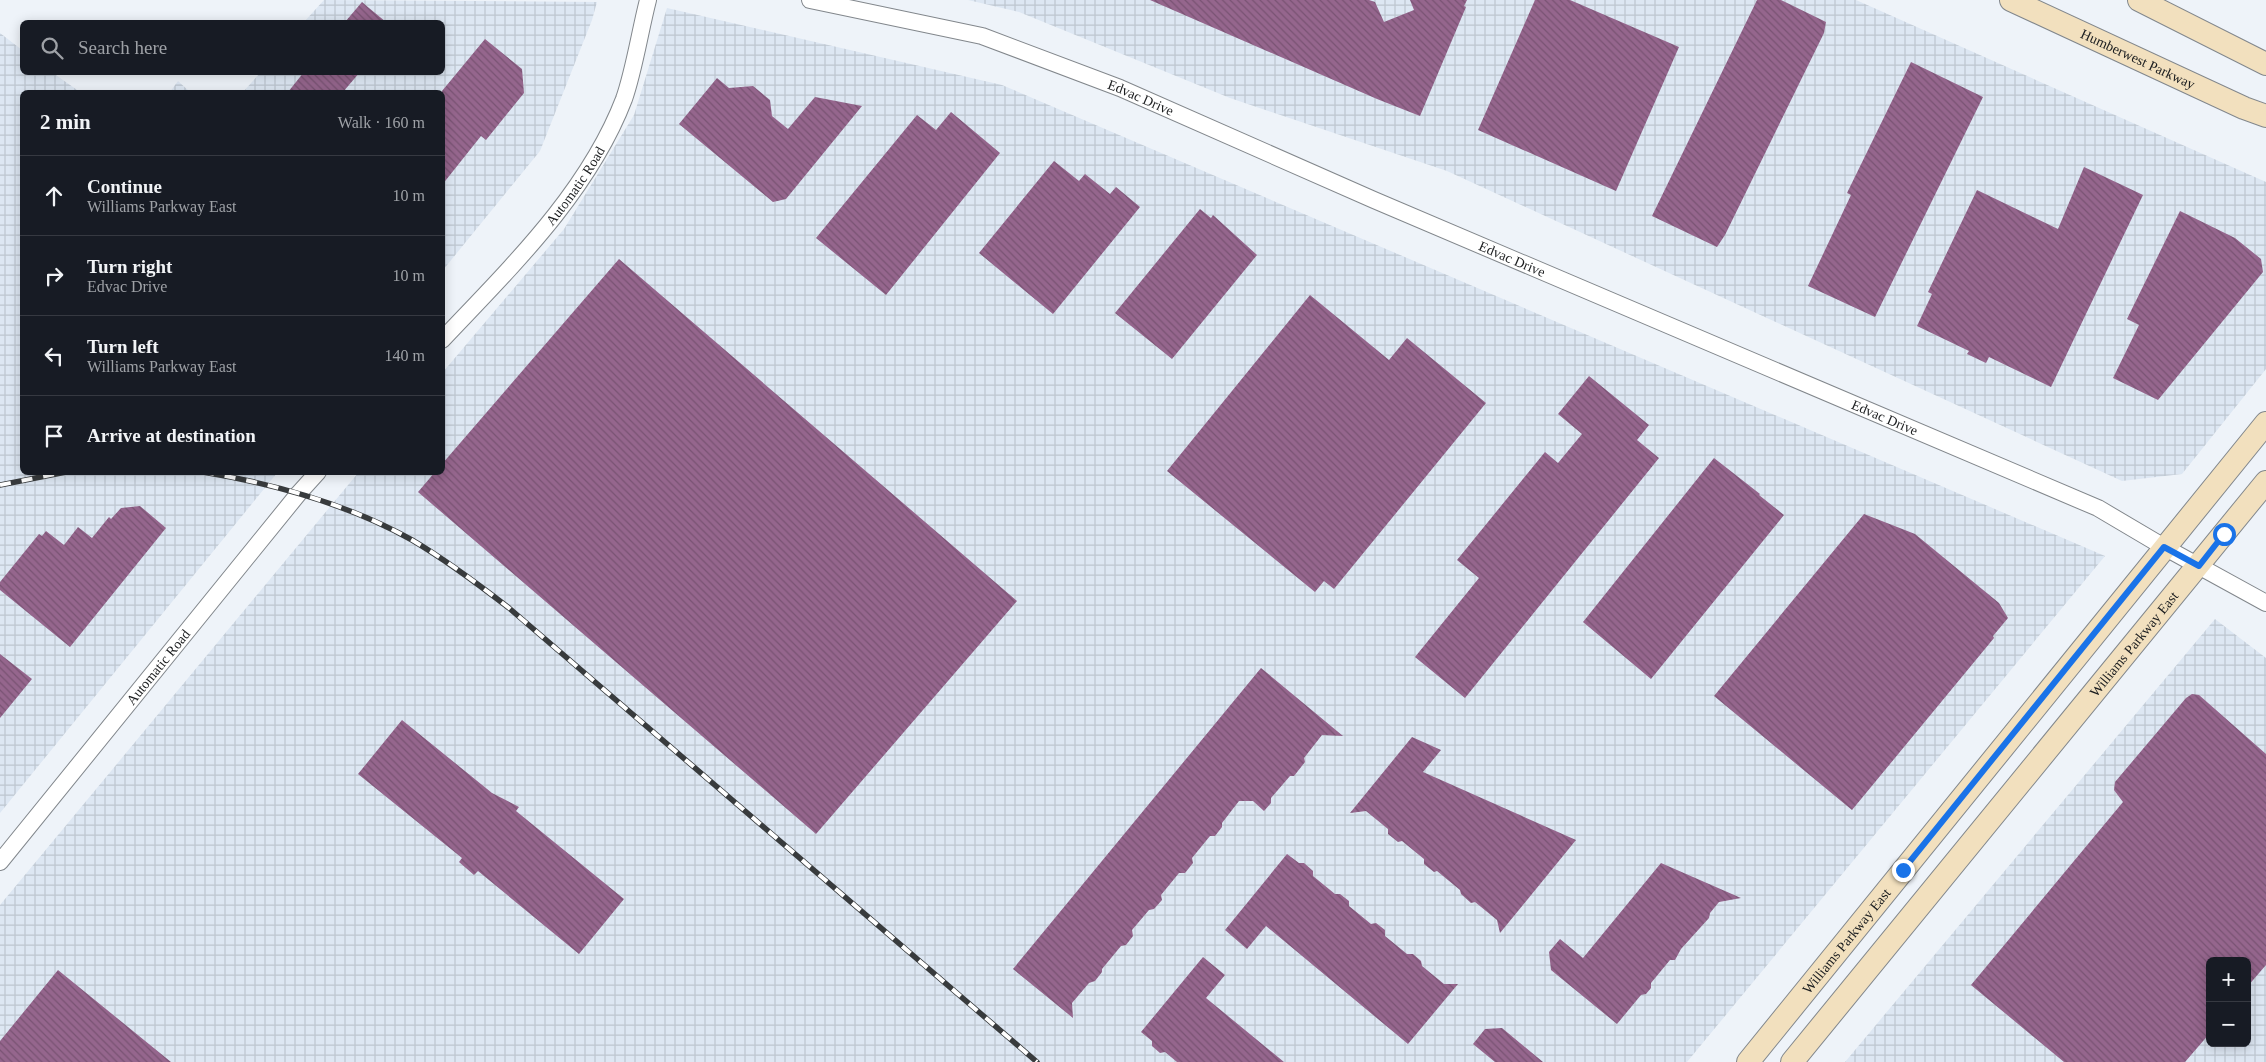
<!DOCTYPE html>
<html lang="en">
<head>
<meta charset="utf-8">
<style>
  :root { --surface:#171b24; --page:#20242c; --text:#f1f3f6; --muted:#9ea1a6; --line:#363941 }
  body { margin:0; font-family:Georgia,serif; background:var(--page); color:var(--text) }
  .controls { position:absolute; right:15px; bottom:15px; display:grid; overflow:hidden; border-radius:8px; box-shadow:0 2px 12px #0003 }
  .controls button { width:45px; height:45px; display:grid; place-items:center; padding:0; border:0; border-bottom:1px solid var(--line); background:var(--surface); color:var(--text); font:25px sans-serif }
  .stop { position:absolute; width:15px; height:15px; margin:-11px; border:4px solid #1a73e8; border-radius:50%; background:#fff }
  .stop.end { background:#1a73e8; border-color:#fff; box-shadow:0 1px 5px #0008 }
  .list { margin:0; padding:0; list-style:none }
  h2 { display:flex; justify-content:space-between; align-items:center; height:65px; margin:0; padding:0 20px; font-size:21px }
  h2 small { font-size:16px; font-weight:400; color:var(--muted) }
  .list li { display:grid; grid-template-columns:32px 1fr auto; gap:15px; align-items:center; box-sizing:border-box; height:80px; padding:0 20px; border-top:1px solid var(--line) }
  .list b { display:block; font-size:19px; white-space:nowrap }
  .list p { margin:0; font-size:16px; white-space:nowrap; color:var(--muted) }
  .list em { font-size:16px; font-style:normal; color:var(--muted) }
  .icon { flex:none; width:28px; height:28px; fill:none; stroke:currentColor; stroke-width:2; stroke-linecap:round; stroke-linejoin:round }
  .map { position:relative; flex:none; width:2266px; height:1062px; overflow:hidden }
  .search { position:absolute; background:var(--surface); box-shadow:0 2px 12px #0003; left:20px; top:20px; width:425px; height:55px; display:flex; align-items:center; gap:12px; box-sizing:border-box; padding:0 18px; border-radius:8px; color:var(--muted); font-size:19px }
  .panel { position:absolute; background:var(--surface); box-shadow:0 2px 12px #0003; left:20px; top:90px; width:425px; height:385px; border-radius:8px }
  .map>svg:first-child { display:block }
</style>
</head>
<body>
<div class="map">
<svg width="2266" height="1062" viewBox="0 0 2266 1062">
  <defs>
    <pattern id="industrial-grid" width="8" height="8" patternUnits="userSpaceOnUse" patternTransform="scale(1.25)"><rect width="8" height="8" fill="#dde7f3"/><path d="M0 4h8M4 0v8" fill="none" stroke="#bdc6d0"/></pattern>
    <pattern id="building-back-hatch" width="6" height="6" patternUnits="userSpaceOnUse" patternTransform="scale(1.25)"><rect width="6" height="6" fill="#95668d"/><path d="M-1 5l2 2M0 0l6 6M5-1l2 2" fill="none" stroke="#795373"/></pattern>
  </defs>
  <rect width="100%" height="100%" fill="#eef3f9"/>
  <path fill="url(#industrial-grid)" fill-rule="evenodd" d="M 324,0 L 597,2 L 592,20 L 540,151 L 443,270 L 442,92 L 243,92 L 260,73 L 442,72 L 442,22 L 304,22 Z
    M 968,0 L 1856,0 L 2266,182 L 2266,369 L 2182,474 L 2122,481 L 1447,171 L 1230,98 L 1019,12 Z
    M 667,8 L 1002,85 L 2105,556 L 1687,1062 L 0,1062 L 0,905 L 358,473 L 442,472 L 443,372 L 564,229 L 634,115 Z
    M 0,33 L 22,50 L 22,72 L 53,73 L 80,92 L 22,92 L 22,472 L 277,473 L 0,813 Z
    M 178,81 L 190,92 L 170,92 Z
    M 2215,619 L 2266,658 L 2266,1062 L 1845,1062 ZM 2210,961 L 2247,961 L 2247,1043 L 2210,1043 Z"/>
  <path fill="url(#building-back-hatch)" d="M 1150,0 L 1369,0 L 1375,2 L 1384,22 L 1414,10 L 1410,0 L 1467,0 L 1464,6 L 1466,7 L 1420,116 L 1377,99 Z
    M 1535,0 L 1570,0 L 1679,47 L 1616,191 L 1478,130 Z
    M 1757,0 L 1781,0 L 1826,22 L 1824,33 L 1725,235 L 1717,247 L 1652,216 Z
    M 362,2 L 369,8 L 386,22 L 345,22 Z
    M 485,39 L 522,69 L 524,93 L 486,140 L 481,136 L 442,185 L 442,91 Z
    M 1911,62 L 1983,97 L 1875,317 L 1808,286 L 1851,195 L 1847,193 Z
    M 304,72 L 360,72 L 343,92 L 288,92 Z
    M 717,78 L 729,88 L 753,86 L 770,100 L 772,116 L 788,129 L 815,97 L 862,106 L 786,199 L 773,202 L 679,124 Z
    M 951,112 L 1000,153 L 886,295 L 816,238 L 917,115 L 936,130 Z
    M 1054,161 L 1079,181 L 1085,174 L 1110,194 L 1116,187 L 1140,207 L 1053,314 L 979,253 Z
    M 2084,167 L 2143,195 L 2051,387 L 1989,357 L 1986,363 L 1967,354 L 1969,351 L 1917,326 L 1932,294 L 1928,292 L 1977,190 L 2058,229 Z
    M 1200,209 L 1211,218 L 1213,215 L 1257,255 L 1172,359 L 1115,313 Z
    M 2180,211 L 2235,238 L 2261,259 L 2263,272 L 2158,400 L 2113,378 L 2139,325 L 2127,319 Z
    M 619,259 L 1017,601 L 816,834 L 418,492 L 435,472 L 442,472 L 442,464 Z
    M 1310,295 L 1389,360 L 1407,338 L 1486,403 L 1334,589 L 1324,581 L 1315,592 L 1167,471 Z
    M 1589,376 L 1649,425 L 1637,440 L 1659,458 L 1465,698 L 1415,657 L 1479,578 L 1457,560 L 1545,452 L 1558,463 L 1582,434 L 1558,414 Z
    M 1714,458 L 1760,494 L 1759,495 L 1784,515 L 1651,679 L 1583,622 Z
    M 140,506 L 166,528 L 70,647 L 0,590 L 0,582 L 39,534 L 42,536 L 46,531 L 64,545 L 78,527 L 92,538 L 109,517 L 111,519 L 121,508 Z
    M 1864,514 L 1915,534 L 1999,603 L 2008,618 L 1993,636 L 1994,638 L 1852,810 L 1714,696 Z
    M 0,654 L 32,679 L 0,718 Z
    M 1261,668 L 1343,736 L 1322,735 L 1304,758 L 1305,762 L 1294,776 L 1290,776 L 1271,798 L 1271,803 L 1264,811 L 1253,801 L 1239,801 L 1222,823 L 1222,827 L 1215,836 L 1210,836 L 1192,858 L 1193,863 L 1185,873 L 1179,873 L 1161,895 L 1162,900 L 1154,909 L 1149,910 L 1132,930 L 1133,936 L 1126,945 L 1121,946 L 1102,969 L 1102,972 L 1095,981 L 1089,983 L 1072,1003 L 1073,1018 L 1013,969 Z
    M 2192,694 L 2199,695 L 2266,754 L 2266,965 L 2247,987 L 2247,961 L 2210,961 L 2210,1033 L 2185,1062 L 2064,1062 L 1971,985 L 2123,802 L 2114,790 L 2115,782 L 2186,698 Z
    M 402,720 L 492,793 L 519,807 L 516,811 L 624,899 L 579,954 L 478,871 L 474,875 L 459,862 L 462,858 L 358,774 Z
    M 1412,737 L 1441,750 L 1423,772 L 1576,840 L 1500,933 L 1497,920 L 1475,902 L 1471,903 L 1461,894 L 1460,890 L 1437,871 L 1434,872 L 1424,864 L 1424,859 L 1402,841 L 1398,842 L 1388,834 L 1388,829 L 1366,811 L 1350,813 Z
    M 1287,854 L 1299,863 L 1304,863 L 1313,871 L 1313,876 L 1335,894 L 1340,894 L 1349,901 L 1349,906 L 1371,924 L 1376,923 L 1385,930 L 1385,936 L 1407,954 L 1413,954 L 1421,961 L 1422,966 L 1444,984 L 1458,984 L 1408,1044 L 1266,926 L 1247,949 L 1225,930 Z
    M 1661,863 L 1741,898 L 1719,902 L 1710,913 L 1709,918 L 1681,949 L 1675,960 L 1670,960 L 1651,983 L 1651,988 L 1646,994 L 1641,995 L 1617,1024 L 1551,970 L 1549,952 L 1560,939 L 1583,958 Z
    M 1203,957 L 1225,975 L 1206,998 L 1284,1062 L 1177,1062 L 1165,1052 L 1160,1053 L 1152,1046 L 1152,1041 L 1141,1032 Z
    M 58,970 L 171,1062 L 0,1062 L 0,1041 Z
    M 1502,1028 L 1543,1062 L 1495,1062 L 1473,1044 L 1485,1029 Z"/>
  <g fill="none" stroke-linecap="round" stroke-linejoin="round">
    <defs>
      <g id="street">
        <path id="s1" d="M 810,0 L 982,36 L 1120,88 L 1374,200 L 2098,508 L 2164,547 L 2266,603"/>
        <path id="s2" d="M 442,340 C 510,268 588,193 624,99 C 634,71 640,31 648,0"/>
        <path id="s3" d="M 0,862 L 299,493 L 318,472"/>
      </g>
      <g id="secondary">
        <path id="s4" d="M 2011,0 L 2244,108 L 2266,116"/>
        <path d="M 2139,0 L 2266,64"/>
        <path id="s5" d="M 1748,1062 L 2266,423"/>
        <path id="s6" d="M 1792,1062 L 2266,482"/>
      </g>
    </defs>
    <use href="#street" stroke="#82878c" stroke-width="18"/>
    <use href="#secondary" stroke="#82878c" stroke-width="24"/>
    <use href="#street" stroke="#fff" stroke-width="16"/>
    <use href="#secondary" stroke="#f2e0be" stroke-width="22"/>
    <defs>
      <path id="rail" d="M 203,472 C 275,484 348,504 412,540 C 446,560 478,584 509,608 L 1037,1062
        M 0,485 L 66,472"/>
    </defs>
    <use href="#rail" stroke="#383b3d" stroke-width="5.5"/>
    <use href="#rail" stroke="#fff" stroke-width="4" stroke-dasharray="11" stroke-linecap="butt"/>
  </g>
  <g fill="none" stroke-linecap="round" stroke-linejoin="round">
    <path stroke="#1a73e8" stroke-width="6" d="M 1903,870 L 2164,547 L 2199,566 L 2224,534"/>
  </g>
  <g text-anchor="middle" stroke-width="4" stroke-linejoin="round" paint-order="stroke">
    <g font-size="14" fill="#1b1d1f" stroke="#fff">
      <text dy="5" stroke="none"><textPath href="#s4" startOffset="140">Humberwest Parkway</textPath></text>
      <text dy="5" stroke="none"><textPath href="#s1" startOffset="346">Edvac Drive</textPath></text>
      <text dy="5" stroke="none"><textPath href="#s2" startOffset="204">Automatic Road</textPath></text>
      <text dy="5" stroke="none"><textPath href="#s1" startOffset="751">Edvac Drive</textPath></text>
      <text dy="5" stroke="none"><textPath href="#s1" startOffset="1156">Edvac Drive</textPath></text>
      <text dy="5" stroke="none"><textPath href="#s6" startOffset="540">Williams Parkway East</textPath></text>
      <text dy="5" stroke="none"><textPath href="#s3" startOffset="251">Automatic Road</textPath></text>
      <text dy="5" stroke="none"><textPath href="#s5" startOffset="156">Williams Parkway East</textPath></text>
    </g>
  </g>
</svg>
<div class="controls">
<button>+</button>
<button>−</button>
</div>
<div class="stop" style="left:2224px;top:534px"></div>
<div class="stop end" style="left:1903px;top:870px"></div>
<div class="search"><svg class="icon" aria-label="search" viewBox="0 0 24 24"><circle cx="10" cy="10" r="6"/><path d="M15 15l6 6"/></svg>Search here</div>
<section class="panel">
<h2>2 min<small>Walk · 160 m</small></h2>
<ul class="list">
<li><svg class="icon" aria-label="ahead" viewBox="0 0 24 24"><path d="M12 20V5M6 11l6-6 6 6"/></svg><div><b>Continue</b><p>Williams Parkway East</p></div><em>10 m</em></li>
<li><svg class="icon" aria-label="right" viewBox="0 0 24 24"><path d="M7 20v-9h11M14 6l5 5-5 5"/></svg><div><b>Turn right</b><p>Edvac Drive</p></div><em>10 m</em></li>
<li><svg class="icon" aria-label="left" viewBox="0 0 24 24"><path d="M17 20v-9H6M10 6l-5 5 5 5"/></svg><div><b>Turn left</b><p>Williams Parkway East</p></div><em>140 m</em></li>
<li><svg class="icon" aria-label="arrive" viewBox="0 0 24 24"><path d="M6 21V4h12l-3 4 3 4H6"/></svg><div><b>Arrive at destination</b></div></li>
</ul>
</section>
</div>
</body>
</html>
